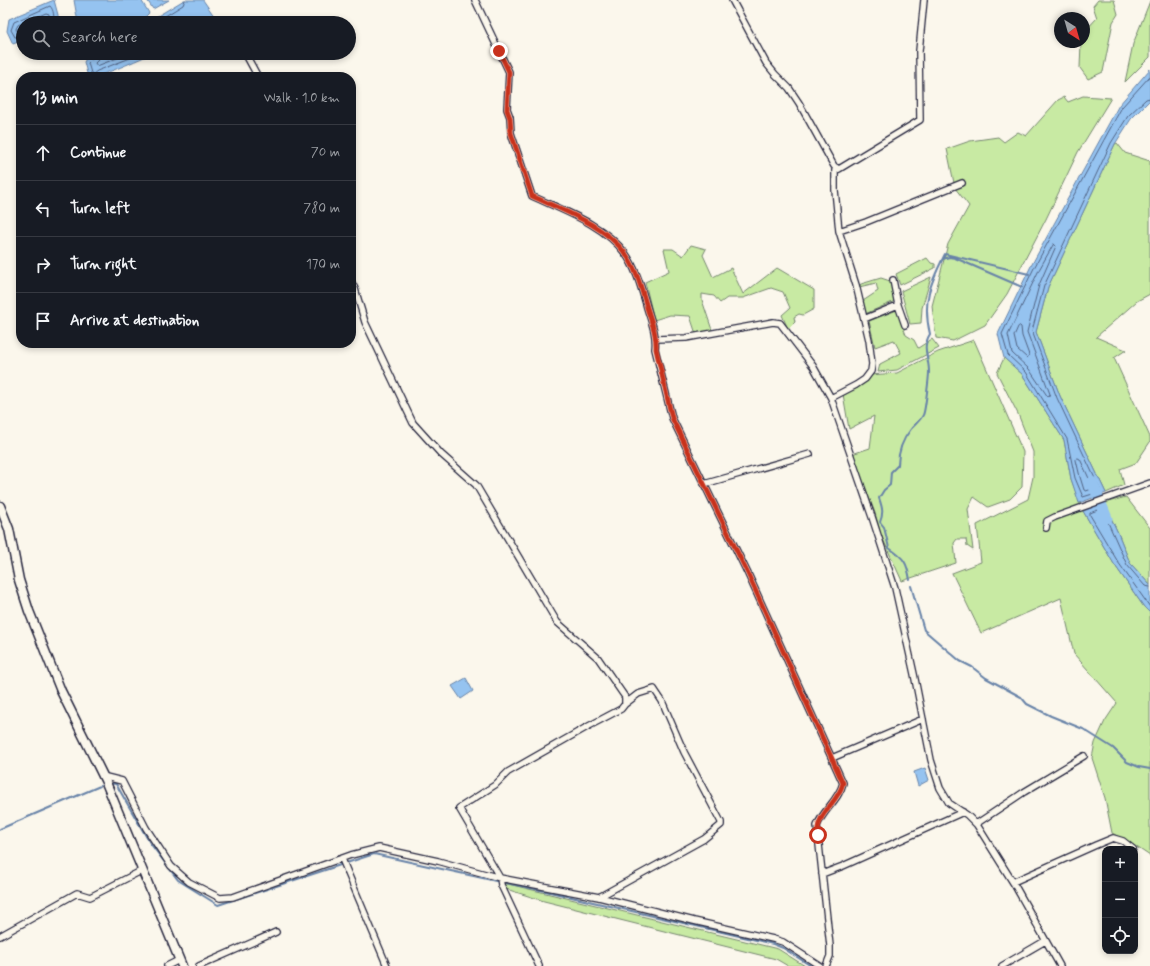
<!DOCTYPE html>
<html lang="en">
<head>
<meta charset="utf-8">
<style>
  :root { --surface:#171b24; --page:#20242c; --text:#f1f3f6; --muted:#9ea1a6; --line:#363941 }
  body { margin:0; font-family:Mynerve,sans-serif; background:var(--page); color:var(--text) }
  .controls { position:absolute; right:12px; bottom:12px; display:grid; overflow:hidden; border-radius:8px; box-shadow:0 2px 6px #0003 }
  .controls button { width:36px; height:36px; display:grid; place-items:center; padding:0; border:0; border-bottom:1px solid var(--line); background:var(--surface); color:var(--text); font:20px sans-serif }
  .compass { position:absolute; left:1054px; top:12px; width:36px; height:36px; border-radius:50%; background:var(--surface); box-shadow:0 2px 6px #0003; rotate:143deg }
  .stop { position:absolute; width:12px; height:12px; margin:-9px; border:3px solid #c8321e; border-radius:50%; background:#fff }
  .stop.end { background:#c8321e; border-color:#fff; box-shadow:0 1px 4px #0008 }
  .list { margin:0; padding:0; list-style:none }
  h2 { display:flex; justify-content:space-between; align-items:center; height:52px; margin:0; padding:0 16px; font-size:17px }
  h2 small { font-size:13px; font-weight:400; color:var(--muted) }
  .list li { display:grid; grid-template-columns:26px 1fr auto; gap:12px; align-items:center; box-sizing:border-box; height:56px; padding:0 16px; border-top:1px solid var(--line) }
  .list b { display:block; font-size:15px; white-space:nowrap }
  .list em { font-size:13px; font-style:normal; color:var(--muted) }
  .icon { flex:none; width:22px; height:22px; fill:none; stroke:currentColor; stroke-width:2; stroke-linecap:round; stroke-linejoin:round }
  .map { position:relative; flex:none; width:1150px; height:966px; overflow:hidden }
  .search { position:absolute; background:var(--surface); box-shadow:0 2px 6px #0003; left:16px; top:16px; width:340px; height:44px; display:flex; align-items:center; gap:10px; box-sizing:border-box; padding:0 14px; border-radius:22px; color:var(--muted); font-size:15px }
  .panel { position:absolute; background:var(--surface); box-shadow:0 2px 6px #0003; left:16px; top:72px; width:340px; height:276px; border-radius:16px }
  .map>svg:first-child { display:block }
</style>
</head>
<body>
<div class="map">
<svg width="1150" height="966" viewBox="0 0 1150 966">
  <rect width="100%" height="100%" fill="#fbf7ec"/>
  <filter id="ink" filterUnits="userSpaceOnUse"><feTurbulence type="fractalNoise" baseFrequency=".025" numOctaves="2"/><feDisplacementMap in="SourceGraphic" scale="8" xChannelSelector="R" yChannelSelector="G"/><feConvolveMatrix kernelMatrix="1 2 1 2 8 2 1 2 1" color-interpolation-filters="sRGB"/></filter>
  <g filter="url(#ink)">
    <path fill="#c8eaa3" stroke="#75866f" d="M 1098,0 L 1114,0 L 1118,14 L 1113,22 L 1103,72 L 1088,79 L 1080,68 L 1081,42 L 1084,42 L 1084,32 L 1097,18 L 1093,6 Z
      M 1150,1 L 1150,57 L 1125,82 L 1133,44 Z
      M 1083,96 L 1111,98 L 1078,152 L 1046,219 L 1007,294 L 985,325 L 953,341 L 936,338 L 932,306 L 948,244 L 969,206 L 955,188 L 947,149 L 970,141 L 998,137 L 1004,142 L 1018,132 L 1026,136 L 1058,100 L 1064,97 L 1068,102 Z
      M 1117,143 L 1125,153 L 1150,161 L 1150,294 L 1137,301 L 1096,337 L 1126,350 L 1114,358 L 1150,437 L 1150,442 L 1136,463 L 1120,469 L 1124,485 L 1106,493 L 1060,396 L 1036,332 L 1048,287 L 1115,144 Z
      M 691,245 L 706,249 L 703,255 L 713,277 L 731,268 L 743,294 L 777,268 L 814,290 L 814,309 L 803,315 L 799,314 L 794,317 L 795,322 L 788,329 L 782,315 L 790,308 L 783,292 L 771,288 L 743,298 L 727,298 L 720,303 L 714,296 L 702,294 L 702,300 L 712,330 L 696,334 L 690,316 L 670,315 L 654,320 L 645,282 L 669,271 L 664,249 L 673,249 L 683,256 Z
      M 927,258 L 931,263 L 935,264 L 935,268 L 900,285 L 896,274 Z
      M 931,277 L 922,308 L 921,323 L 910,324 L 901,291 Z
      M 881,278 L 890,281 L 895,301 L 865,314 L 863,301 L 878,291 L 876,283 L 859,287 L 861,284 Z
      M 897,310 L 906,335 L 914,340 L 918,348 L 932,339 L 939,348 L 897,370 L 878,372 L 880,364 L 901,353 L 894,340 L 875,347 L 869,321 Z
      M 974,340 L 1023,452 L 1022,487 L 1010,499 L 988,507 L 974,497 L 968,509 L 973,550 L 967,546 L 966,539 L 957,539 L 954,543 L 956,563 L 902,581 L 881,535 L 875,513 L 852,454 L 870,448 L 874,416 L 849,429 L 843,394 L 858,388 L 870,375 L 897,373 L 938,352 Z
      M 1004,358 L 1022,374 L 1064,440 L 1071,479 L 1083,511 L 1114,564 L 1144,607 L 1150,613 L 1150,856 L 1132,844 L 1112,833 L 1105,798 L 1092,758 L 1095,743 L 1105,721 L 1117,703 L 1074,654 L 1061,598 L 981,633 L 952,573 L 981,562 L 977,525 L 1028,499 L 1033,477 L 1033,452 L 1018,414 L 997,373 Z
      M 1126,497 L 1150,528 L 1150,585 L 1130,563 L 1118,533 L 1104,503 Z
      M 504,883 L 778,949 L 805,966 L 788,966 L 776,959 L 544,901 L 506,889 Z"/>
    <path fill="#95c3f0" stroke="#6783a8" d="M 54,0 L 58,15 L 58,23 L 23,23 L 23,40 L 13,44 L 7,31 L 9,19 Z
      M 74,0 L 141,0 L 149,13 L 142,20 L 136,23 L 78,23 Z
      M 147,0 L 169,0 L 153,9 Z
      M 184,0 L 203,0 L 219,23 L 146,23 Z
      M 94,53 L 154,53 C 138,59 103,77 88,77 L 84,62 L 87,57 Z
      M 1150,69 L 1150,100 L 1131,119 L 1115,144 L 1048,287 L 1036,332 L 1060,396 L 1106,493 L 1079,503 L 1071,479 L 1064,440 L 1022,374 L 1004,358 L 998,334 L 1031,266 L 1119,105 Z
      M 1104,503 L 1118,533 L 1130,563 L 1150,585 L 1150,613 L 1144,607 L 1114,564 L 1083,511 Z
      M 466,678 L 473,691 L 461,699 L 452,686 Z
      M 925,768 L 929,780 L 918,786 L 914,772 Z"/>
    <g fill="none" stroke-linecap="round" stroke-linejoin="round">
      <path stroke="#506283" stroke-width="1" d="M 154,23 L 183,5 L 185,0
        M 23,32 L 17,31 L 16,29 L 18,25 L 46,13 L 49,14 L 49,23
        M 23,37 L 15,37 L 11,30 L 14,22 L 50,6 C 54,10 54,17 54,23
        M 95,53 L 94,57 L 88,63 L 91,73 L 93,74 L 97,71 L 143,53
        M 100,53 L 100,58 L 95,63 L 97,66 L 130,53
        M 1150,76 L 1122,107 L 1034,268 L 1002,334 L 1008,355 L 1026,372 L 1067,439 L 1075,478 L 1083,497 L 1099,492 L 1100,489 L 1057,398 L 1032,331 L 1044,286 L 1111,143 L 1128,116 L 1146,99 L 1150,98
        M 1054,244 L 1056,246 L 1039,285 L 1027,332 L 1050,394 L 1048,397 L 1029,369 L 1012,353 L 1008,335 L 1039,270 Z
        M 1020,326 L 1021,327 L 1022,336 L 1029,355 L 1027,358 L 1017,349 L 1014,336 L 1018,327 Z
        M 1078,458 L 1080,459 L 1093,487 L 1092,489 L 1086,491 L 1084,490 L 1080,477 L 1076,460 Z
        M 1150,587 L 1145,586 L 1127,565 L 1102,509 L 1100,509 L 1090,513 L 1090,515 L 1118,562 L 1150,607"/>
      <path stroke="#6783a8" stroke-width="2" d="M 943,259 L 949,257 L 955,258 L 1022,287
        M 910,580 C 907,562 904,558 889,548 L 884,527 L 880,522 C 884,512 882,507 879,498 L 884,490 L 890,485 L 891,472 L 898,465 C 898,452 903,439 911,429 C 915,424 921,420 923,415 C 925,412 929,377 929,372 C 929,356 921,349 930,334 C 922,301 930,284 945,254 L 1029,274
        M 911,586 L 924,630 L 960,661 L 972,667 L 986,678 L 1021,697 L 1027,704 L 1051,716 L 1083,729 L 1113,748 L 1127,762 L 1139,767 L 1150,769
        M 108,783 L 116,784 L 150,843 L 178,880 L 218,905 L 374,854 L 496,881 L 550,892 L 773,944 L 783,948 L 811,966
        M 0,829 L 100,786"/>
      <path stroke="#95c3f0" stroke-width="11" d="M 1092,482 L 1107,518"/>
      <defs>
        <path id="street" d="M 475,0 L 509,72 L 507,109 L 510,117 L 511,133 L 532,196 C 564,211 603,224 625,253 C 636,268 641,287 646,304 C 650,319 657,333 655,349 L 672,418 L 748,574 L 843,783 C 839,800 823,810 817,826 L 830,946 L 830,956 L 826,966
          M 732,0 L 766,63 L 775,74 L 789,88 L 799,103 L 834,166 L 839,169 L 835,170 L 835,190 L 839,231 L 856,285 L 869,340 L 872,364 L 871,371 L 865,379 L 856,385 L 831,398
          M 245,53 L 258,77
          M 839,169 L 920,120 L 919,51 L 924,0
          M 839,231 L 866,222 L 962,183
          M 351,281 L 355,289 L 365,322 L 413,423 L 441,454 L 476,485 L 557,622 L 598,658 L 625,697 L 625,704 L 621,709 L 587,727 L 508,772 L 495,785 L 459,808 L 500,878 L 501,885 L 539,966
          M 898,305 L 905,325
          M 864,319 L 898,305 L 893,280
          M 656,339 L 686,338 L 773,322 L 780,323 L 813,366 L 831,398 L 872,517 L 895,588 L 914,674 L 931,760 L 940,788 L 949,803 L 967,815 L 977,825 L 1014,884 L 1060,966
          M 704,484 L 810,454
          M 1046,528 L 1047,521 L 1055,517 L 1150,483
          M 832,758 L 923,719
          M 102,776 L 122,781 L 146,828 L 171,866 L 189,882 L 220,898 L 233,897 L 351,855 L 379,848 L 438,861 L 500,878 L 599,897 L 694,921 L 773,939 L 783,942 L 820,966
          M 976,824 L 1024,792 L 1084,756
          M 342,859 L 387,966
          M 822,874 L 843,866 L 963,812
          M 1013,882 L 1096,845 L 1113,838 L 1123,841 L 1133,849
          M 599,897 L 704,839 L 721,825 L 721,822 L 684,752 L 662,701 L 654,689 L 638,694 L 625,704
          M 0,936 L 77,893 L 90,897 L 94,895 L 143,870
          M 167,966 L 179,960
          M 199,966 L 276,932
          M 1002,966 L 1045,941"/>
        <path id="secondary" d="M 0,506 L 9,529 L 19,580 L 29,611 L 61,691 L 105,780 L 182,966"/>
      </defs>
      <use href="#street" stroke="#22223b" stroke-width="8"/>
      <use href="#secondary" stroke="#22223b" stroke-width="11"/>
      <use href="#street" stroke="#fbf7ec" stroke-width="5.5"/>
      <use href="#secondary" stroke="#fbf7ec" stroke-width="8"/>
    </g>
  </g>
  <g fill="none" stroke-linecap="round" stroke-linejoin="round" filter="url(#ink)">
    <path stroke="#c8321e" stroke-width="5" d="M 499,51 L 509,72 L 507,110 L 510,118 L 511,133 L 532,196 C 564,211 603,224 625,253 C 636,268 641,287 646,304 C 650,319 657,333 656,349 L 672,418 L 748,574 L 843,783 C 838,804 816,812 818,835"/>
  </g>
</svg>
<div class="controls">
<button>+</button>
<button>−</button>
<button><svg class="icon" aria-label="locate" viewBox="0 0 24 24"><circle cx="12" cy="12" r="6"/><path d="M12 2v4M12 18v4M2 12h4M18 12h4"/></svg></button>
</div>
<svg class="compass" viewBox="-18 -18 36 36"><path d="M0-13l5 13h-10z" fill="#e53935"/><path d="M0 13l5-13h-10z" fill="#9ea1a6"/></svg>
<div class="stop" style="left:818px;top:835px"></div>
<div class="stop end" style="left:499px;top:51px"></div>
<div class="search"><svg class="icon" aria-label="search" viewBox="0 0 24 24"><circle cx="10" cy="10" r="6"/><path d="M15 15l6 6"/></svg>Search here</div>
<section class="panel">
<h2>13 min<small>Walk · 1.0 km</small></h2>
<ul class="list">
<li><svg class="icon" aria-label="ahead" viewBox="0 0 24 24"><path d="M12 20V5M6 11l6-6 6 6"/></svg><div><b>Continue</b></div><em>70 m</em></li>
<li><svg class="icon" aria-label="left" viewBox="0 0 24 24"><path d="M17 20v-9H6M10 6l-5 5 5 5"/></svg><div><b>Turn left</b></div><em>780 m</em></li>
<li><svg class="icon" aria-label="right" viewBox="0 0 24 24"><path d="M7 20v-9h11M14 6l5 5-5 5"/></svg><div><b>Turn right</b></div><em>170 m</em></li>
<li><svg class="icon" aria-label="arrive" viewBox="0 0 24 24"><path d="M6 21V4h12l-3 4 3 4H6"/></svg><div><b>Arrive at destination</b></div></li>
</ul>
</section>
</div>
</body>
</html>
